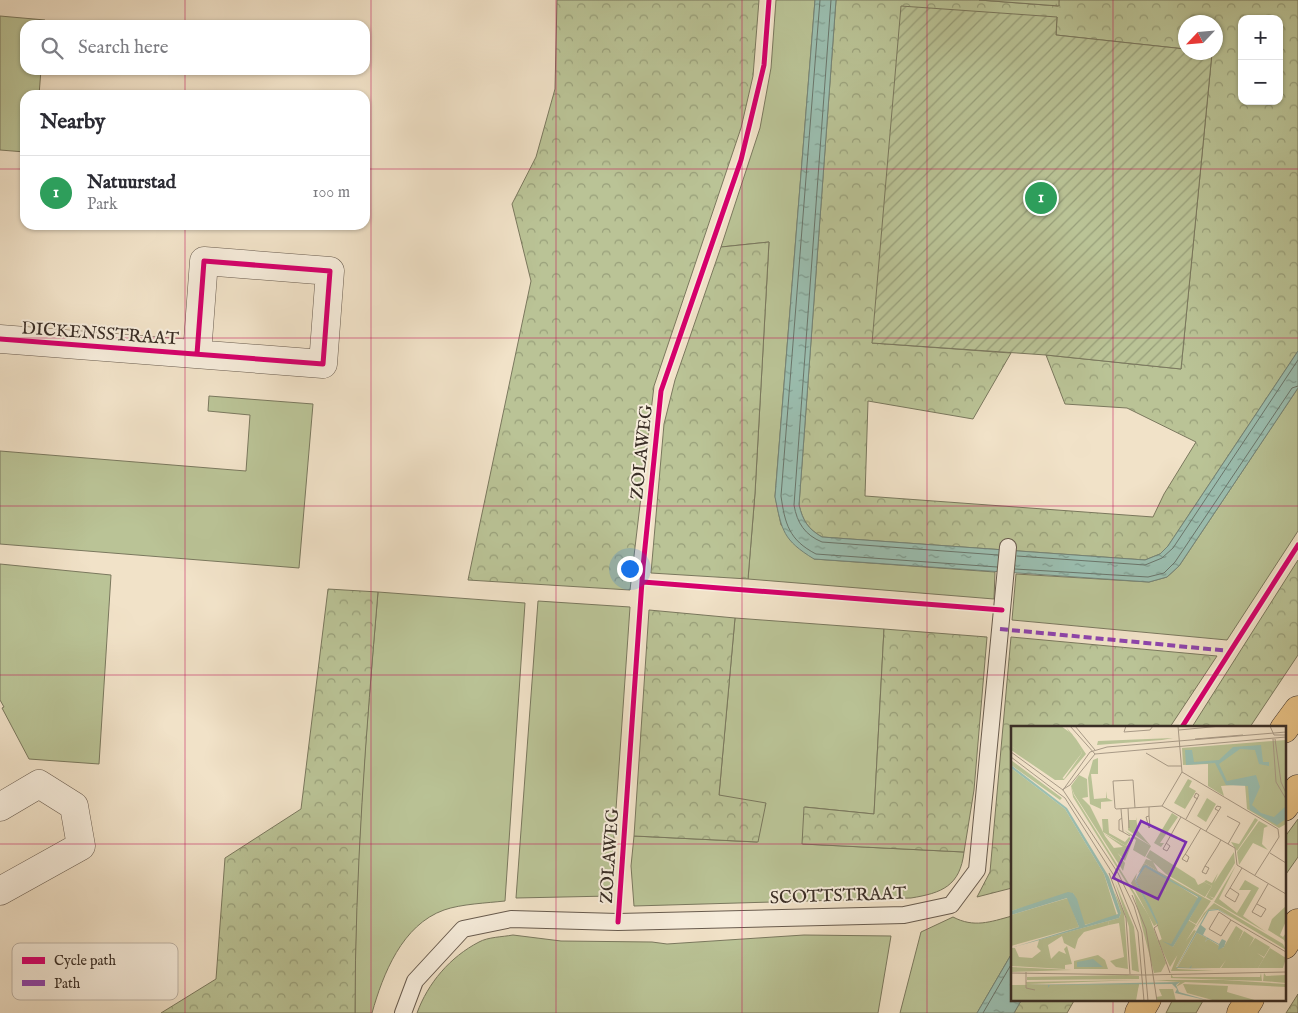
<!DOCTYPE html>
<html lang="en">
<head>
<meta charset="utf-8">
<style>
  :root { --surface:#fff; --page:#f7f7f7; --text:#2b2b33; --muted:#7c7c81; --line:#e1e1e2; --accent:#1a73e8 }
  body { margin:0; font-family:"IM FELL English",serif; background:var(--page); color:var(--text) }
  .controls { position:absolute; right:15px; top:15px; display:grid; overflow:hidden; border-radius:10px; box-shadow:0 1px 4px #0004 }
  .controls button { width:45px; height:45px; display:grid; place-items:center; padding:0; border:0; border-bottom:1px solid var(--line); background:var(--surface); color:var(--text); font:25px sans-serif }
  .compass { position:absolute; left:1178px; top:15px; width:45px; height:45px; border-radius:50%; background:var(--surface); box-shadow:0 1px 4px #0004; rotate:244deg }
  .you { position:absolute; left:629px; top:568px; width:18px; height:18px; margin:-12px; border:4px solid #fff; border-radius:50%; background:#1a73e8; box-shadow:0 0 0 8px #1a73e833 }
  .badge { display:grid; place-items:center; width:32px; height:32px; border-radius:50%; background:var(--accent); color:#fff; font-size:16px; font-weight:700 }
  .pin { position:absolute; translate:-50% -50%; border:2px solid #fff; box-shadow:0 1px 5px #0006 }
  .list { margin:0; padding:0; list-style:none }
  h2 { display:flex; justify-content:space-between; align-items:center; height:65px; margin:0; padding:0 20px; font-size:21px }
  h2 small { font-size:16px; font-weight:400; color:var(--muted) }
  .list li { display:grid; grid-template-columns:32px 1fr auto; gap:15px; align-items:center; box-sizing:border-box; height:75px; padding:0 20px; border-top:1px solid var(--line) }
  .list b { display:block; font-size:19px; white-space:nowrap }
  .list p { margin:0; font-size:16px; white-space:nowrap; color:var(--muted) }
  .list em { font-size:16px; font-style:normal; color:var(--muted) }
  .icon { flex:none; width:28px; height:28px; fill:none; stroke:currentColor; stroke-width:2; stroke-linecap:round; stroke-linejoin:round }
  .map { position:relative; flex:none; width:1298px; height:1013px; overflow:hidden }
  .search { position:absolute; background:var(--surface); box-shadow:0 1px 4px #0004; left:20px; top:20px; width:350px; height:55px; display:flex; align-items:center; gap:12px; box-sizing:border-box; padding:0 18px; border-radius:15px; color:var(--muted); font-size:19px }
  .panel { position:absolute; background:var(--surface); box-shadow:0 1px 4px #0004; left:20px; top:90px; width:350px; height:140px; border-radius:15px }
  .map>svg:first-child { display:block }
</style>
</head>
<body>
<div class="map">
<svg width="1298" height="1013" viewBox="0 0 1298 1013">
  <defs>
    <pattern id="forest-crowns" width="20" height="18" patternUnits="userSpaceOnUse" patternTransform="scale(1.25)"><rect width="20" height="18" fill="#bac396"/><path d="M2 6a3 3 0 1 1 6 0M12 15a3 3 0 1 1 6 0" fill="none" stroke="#989f7a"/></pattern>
    <pattern id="park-tufts" width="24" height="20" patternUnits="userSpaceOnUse" patternTransform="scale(1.25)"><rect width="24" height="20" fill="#bac396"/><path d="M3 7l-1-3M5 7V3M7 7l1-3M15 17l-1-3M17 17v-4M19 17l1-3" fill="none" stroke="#989f7a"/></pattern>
    <pattern id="garden-furrows" width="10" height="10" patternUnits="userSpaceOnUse" patternTransform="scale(1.25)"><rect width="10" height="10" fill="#bac396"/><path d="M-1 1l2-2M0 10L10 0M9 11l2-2" fill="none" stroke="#989f7a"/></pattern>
    <pattern id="water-ripples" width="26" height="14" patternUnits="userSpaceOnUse" patternTransform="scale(1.25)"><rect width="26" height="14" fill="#9bbfb1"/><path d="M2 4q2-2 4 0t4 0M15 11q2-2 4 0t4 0" fill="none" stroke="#7f9c90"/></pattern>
  </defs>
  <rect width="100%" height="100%" fill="#f1e2c8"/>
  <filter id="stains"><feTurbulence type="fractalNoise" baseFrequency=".004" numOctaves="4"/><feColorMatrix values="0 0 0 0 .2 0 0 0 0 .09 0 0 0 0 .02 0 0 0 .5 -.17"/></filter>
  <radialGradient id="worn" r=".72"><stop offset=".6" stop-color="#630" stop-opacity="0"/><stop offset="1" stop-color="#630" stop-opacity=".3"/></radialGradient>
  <path fill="#bac396" stroke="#7a785e" d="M 776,0 L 815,0 L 775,496 L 781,525 L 814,559 L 995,572 L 994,599 L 748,579 L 755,493 L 769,242 L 721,247 L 760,128 L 771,68 Z
    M 0,16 L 45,20 L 45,25 L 25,25 L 25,70 L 41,70 L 39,95 L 25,95 L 25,152 L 0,150 Z
    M 1298,388 L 1298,531 L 1227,640 L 1012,620 L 1016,574 L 1149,582 L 1167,577 L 1179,566 Z
    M 209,396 L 313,404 L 299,568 L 0,544 L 0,451 L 246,471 L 250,415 L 208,411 Z
    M 0,564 L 111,575 L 99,764 L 29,759 L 2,708 L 4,707 L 0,700 Z
    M 378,592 L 525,603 L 505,901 C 487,903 461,904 444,910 C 402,925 383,974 372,1013 L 355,1013 C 354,872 366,733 378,592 Z
    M 538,601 L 630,607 L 610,896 L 516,898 Z
    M 735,618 L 884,629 L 874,814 L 805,807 L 803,844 L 964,852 C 960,886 942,893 911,898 L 634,906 L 631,866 L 634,836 L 757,842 L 719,795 Z
    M 1298,819 L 1298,857 L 1284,877 L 1284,838 Z
    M 1012,916 L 1012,953 L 977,1013 L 900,1013 L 921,932 L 953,917 C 974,928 990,922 1012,916 Z
    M 513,935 L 561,941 L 652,942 L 667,944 L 804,935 L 891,936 L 878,1013 L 417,1013 C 428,983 450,957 479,942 C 488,937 502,937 513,935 Z
    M 1173,999 L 1204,999 L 1196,1013 L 1166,1013 Z"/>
  <path fill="url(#forest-crowns)" stroke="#7a785e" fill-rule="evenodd" d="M 557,0 L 759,0 L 753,76 L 741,128 L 654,386 L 630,590 L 468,580 L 531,281 L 512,204 L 536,157 L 555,89 Z
    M 836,0 L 979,0 L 1058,6 L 1059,0 L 1298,0 L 1298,351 L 1168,546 L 1160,554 L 1145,560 L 822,537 C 808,529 803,521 799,505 ZM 1057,17 L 1056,35 L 1185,49 L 1186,22 L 1216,22 L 1216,52 L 1212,53 L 1181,369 L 1046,355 L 1065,404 L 1127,408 L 1196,442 L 1164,494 L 1153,517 L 865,496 L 868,401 L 973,419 L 1011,353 L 872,343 ZM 1242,19 L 1279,19 L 1279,101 L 1242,101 Z
    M 769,242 L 755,493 L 748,579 L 651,573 L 664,424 L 675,380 L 721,247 Z
    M 1298,560 L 1298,655 L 1250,727 L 1192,727 Z
    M 328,589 L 378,592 C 366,733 355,872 355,1013 L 161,1013 L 216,979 L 225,858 L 301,809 Z
    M 649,610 L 735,618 L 719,795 L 766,803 L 758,842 L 634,836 Z
    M 884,629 L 987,637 L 974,790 L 964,852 L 802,844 L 804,807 L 874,814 Z
    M 1011,637 L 1217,656 L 1170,727 L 1012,727 L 1012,888 L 977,897 L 990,872 Z
    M 1298,994 L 1298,1013 L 1286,1013 Z
    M 1022,999 L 1075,999 L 1067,1013 L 1014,1013 Z"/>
  <path fill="url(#park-tufts)" stroke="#7a785e" d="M 979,0 L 1059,0 L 1059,6 Z"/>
  <path fill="url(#garden-furrows)" stroke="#7a785e" d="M 901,6 L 1057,17 L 1056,35 L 1185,49 L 1186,52 L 1212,53 L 1181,369 L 1046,355 L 872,343 Z"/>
  <path fill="url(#water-ripples)" stroke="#748579" d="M 815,0 L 836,0 L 799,505 C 803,521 808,529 822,537 L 1145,560 L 1160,554 L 1168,546 L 1298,351 L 1298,388 L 1179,566 L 1167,577 L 1149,582 L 814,559 C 783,540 782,531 775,497 Z
    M 1012,953 L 1012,999 L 1022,999 L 1014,1013 L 977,1013 Z"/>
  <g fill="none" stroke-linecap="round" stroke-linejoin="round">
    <path stroke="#6a766c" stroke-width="1" d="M 820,0 L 781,496 C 785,524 789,540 816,554 L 997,567
      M 831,0 L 794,505 C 797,523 805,535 822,542 L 998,555
      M 1017,556 L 1145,565 L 1162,558 L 1173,548 L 1298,360
      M 1015,569 L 1148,577 L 1164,573 L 1175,562 L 1292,388 L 1298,386
      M 983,1013 L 1012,963"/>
    <defs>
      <path id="service" d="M 403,1013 L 415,981 L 463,929 L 511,919 L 618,922 L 904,915 L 951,905 L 977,870 L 1008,547"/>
      <path id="minor" d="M 0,339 L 323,364 L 330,271 L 204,261 L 197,354
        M 0,807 L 39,784 L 74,806 L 81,846 L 0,891"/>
      <path id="trunk" d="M 1284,945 L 1298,923
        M 1139,1013 L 1147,999
        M 1241,1013 L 1250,999"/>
      <path id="motorway" d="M 1284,729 L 1298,710
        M 1284,807 L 1298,789"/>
    </defs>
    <use href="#service" stroke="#685b4e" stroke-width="18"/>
    <use href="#minor" stroke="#685b4e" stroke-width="29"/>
    <use href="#trunk" stroke="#3a2e26" stroke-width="29"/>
    <use href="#motorway" stroke="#3a2e26" stroke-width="29"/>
    <use href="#service" stroke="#f6ecdb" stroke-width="16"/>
    <use href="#minor" stroke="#f6ecdb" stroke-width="28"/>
    <use href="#trunk" stroke="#e8c184" stroke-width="28"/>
    <use href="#motorway" stroke="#e8c184" stroke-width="28"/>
    <path stroke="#8e44ad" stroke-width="4" stroke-dasharray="8 4" stroke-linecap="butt" d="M 1000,629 L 1230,651"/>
    <defs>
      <path id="cycleway" d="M 0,339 L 323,364 L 330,271 L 204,261 L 197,354
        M 643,582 L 1002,610
        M 1182,727 L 1298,545
        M 618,922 L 643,567 L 661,391 L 741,160 L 764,65 L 769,0"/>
    </defs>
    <use href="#cycleway" stroke="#f6ecdb" stroke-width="8"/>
    <use href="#cycleway" stroke="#d6006c" stroke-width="5"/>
  </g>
  <path fill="none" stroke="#c2185b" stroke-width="1" stroke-opacity="0.55" d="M 185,0 L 185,25M 371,0 L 371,1013M 556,0 L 556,1013M 742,0 L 742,1013M 927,0 L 927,1013M 1113,0 L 1113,727M 185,70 L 185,95M 0,169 L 25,169M 365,169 L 1298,169M 185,225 L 185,1013M 0,338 L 1298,338M 0,506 L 1298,506M 0,675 L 1298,675M 0,844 L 1012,844M 1284,844 L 1298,844M 1113,999 L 1113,1013"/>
  <g text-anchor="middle" stroke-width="4" stroke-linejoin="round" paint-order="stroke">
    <g font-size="18" fill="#3a2e26" stroke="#f6ecdb">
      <text transform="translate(100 333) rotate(4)" y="6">DICKENSSTRAAT</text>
      <text transform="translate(641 452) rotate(-84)" y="6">ZOLAWEG</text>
      <text transform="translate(609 856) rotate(-86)" y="6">ZOLAWEG</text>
      <text transform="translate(838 895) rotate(-2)" y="6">SCOTTSTRAAT</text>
    </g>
  </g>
  <g transform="translate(1011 726)">
    <rect width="275" height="275" fill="#f1e2c8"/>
    <path d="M 0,0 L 50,0 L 61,8 L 71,27 L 50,54 L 0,20 ZM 162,12 L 151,14 L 86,19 L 87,15 ZM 68,49 L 76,53 L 77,71 L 71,72 L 79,80 L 94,110 L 114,137 L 112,145 L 63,68 L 60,60 ZM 177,53 L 181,55 L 178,61 L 185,65 L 174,83 L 163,77 ZM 196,72 L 205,78 L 195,96 L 186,90 ZM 161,87 L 167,91 L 149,117 L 153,117 L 150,121 L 143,117 ZM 244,92 L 247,94 L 226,125 L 220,116 L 228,118 ZM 248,95 L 257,100 L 253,102 L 251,118 L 257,124 L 242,117 L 228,139 L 226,126 ZM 113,104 L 140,120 L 134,131 L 122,124 L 125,114 ZM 92,107 L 115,120 L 122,114 L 114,135 L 102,122 L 112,121 ZM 223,126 L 224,137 L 203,172 L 198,170 L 203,173 L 200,174 L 195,171 L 201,160 L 193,156 L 195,154 L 201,157 L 207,147 L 203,157 ZM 133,137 L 194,172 L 188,182 L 194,172 L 200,175 L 185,198 L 178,194 L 190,172 L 136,140 L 127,147 ZM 225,139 L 208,173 L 226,187 L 240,164 L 228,164 L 234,154 L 248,162 L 232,190 L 255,206 L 203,176 ZM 126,147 L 124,155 L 144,193 L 146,198 L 143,200 L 120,157 ZM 203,177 L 272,218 L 275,224 L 207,183 L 197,184 L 183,204 L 193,187 ZM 275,180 L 275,195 L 269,209 L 272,211 L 275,207 L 275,219 L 273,214 L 257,204 L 261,193 ZM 87,229 L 94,234 L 97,243 L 63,243 L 63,235 ZM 0,241 L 61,244 L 0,246 ZM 250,247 L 251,255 L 160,252 L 160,248 L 162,251 L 249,251 ZM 253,247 L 255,250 L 275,249 L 275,257 L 252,255 ZM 116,249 L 128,250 L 128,253 L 16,254 L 16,251 ZM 128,254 L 16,258 L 37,259 L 38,262 L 39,259 L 128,258 L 127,262 L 18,264 L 16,262 L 15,256 ZM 143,254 L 212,254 L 275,258 L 275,261 L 174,256 L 165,261 L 169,256 ZM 148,263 L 162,263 L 165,275 L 147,275 L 145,271 L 151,270 Z" fill="#bac396"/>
    <path d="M 55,1 L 65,13 L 75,28 L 53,54 L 44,54 L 0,24 L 0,20 L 53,53 L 71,27 ZM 87,32 L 87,48 L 80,48 L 83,73 L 95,72 L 95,65 L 96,72 L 102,75 L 90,76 L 90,83 L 79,78 L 77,52 L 82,34 ZM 0,34 L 51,72 L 49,74 L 0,39 ZM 60,60 L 63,69 L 138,190 L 155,237 L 150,246 L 143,247 L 123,169 L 62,71 ZM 125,91 L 127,105 L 140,120 L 117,104 L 118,94 L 125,94 ZM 91,93 L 97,93 L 98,107 L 114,116 L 118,111 L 120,112 L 115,120 L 92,106 ZM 139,124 L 184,153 L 187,159 L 193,156 L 201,160 L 194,171 L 155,148 L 142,136 L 147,145 L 133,137 L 135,133 L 141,135 L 135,131 ZM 134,140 L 157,153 L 152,163 L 155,165 L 147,197 L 125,155 ZM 104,156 L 123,201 L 128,246 L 121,244 L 118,201 ZM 103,165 L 113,186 L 117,243 L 105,241 L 99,235 L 113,231 L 108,197 L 98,199 L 97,195 L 108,192 L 110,187 ZM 177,194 L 185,199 L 159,241 L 147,215 L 153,212 L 162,221 ZM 183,204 L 185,205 L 165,241 L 167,243 L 203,245 L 160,245 L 168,225 ZM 172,258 L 217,260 L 216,266 L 247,275 L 205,275 L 176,267 Z" fill="#bac396"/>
    <path d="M 0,42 L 54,83 L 93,148 L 106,190 L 73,199 L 62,167 L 0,185 ZM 57,172 L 68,201 L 0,220 L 0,189 Z" fill="#bac396"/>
    <path d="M 275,14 L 275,98 L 268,102 L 236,83 L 234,58 L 210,60 L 213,70 L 197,60 L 197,38 L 172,39 L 171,22 ZM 157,153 L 187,172 L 160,219 L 151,214 L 142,187 L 155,165 L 152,163 ZM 97,195 L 98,199 L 73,206 L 67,213 L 64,223 L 53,217 L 51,210 L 37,219 L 40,233 L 48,225 L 55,228 L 53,223 L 56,220 L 61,238 L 54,239 L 54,243 L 0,240 L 0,222 L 4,222 L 8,231 L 21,232 L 30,225 L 26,221 L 28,214 ZM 259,222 L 275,232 L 272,242 L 247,242 ZM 128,258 L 125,275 L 0,275 L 0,259 Z" fill="#bac396"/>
    <path d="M135 158a9 9 0 1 1 18 0a9 9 0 1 1-18 0ZM 225,200 L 232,205 L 227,216 L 233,205 L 243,212 L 238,221 L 244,212 L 259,221 L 253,231 L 246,227 L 253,232 L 247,242 L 210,242 L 215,234 L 209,242 L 166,242 L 186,207 L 196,212 L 194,216 L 197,213 L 212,222 Z" fill="#bac396"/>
    <path d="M 250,19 L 252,36 L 258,36 L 258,40 L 248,38 L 244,24 L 229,23 L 208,38 L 216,55 L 245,49 L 249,61 L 241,79 L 250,87 L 263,91 L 275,80 L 275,93 L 266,99 L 239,84 L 237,60 L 215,59 L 204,37 L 175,39 L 174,24 L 181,24 L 183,36 L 208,34 L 222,21 ZM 0,39 L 56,82 L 98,151 L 110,187 L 108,192 L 0,222 L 68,201 L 56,172 L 0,189 L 0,185 L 57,166 L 62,167 L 66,173 L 74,199 L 107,188 L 93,148 L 54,83 L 0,42 ZM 135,139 L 191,172 L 162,221 L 151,215 L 160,218 L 187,171 L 134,141 L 125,155 L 139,179 L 147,197 L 146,198 L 124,155 L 132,140 ZM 207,183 L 221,192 L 207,184 L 198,185 L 190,199 L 195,203 L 192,209 L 208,218 L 211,213 L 215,215 L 213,221 L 207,224 L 208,219 L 197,213 L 194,216 L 196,212 L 186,207 L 166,241 L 178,242 L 181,239 L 180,242 L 201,243 L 165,242 L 197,184 ZM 82,233 L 92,241 L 66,241 L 66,236 ZM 169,256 L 165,259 L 168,266 L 199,275 L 164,267 L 166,263 L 161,258 L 39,259 L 37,262 L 37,259 L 16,259 Z" fill="#9bbfb1"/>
    <path fill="none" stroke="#a89a87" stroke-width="1" d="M 59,0 L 84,28 L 275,11M 64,0 L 84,24M 115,0 L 113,6 L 139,4 L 142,0M 167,0 L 171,46 L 267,103M 259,0 L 263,9 L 275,9M 168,4 L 210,0M 184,13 L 232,9M 262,13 L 265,56 L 275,73M 264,13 L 270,56 L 275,67M 0,26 L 52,64 L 107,147 L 123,180 L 131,207 L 137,275M 79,26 L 96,21 L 275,6M 135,27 L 157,40 L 170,40M 0,31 L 54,72 L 107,156 L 127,206 L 133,275M 51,64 L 59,59 L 84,28M 52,64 L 79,26M 151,80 L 171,46M 138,81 L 138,90 L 139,101 L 138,102 L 135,91 L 138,90M 117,82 L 118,102M 124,82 L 122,54 L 102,55 L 104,82 L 105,83 L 151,80 L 224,122 L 226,139 L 275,168M 110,83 L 112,106 L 119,110M 216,90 L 229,97 L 217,118M 111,92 L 108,94 L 108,104 L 112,106M 175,93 L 188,69 L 185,67 L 183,71 L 187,73M 195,105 L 210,81 L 206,80 L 204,83 L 208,85M 155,117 L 159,120 L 156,125 L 152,123 L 170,91M 259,127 L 275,137M 174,128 L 178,131 L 176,136 L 171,133 L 175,127 L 190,102M 194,140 L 198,142 L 195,148 L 191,146 L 194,140 L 206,121 L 210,114M 98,147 L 115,192 L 119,248M 244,149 L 268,111 L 267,103M 219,162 L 228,168 L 224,176 L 214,170 L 219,162 L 231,142M 121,169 L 135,203 L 146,275M 246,178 L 255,183 L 250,191 L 241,186 L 257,158M 208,186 L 220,194 L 210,210 L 198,203 ZM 220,194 L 275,226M 147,199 L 143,202 L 159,247M 15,246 L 15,262 L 24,264M 0,247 L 134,249 L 275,246"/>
    <path fill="#7b2cbf" fill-opacity="0.15" stroke="#7b2cbf" stroke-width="2.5" d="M 130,95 L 175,116 L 147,173 L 102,152 Z"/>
    <rect width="275" height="275" fill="none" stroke="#3a2e26" stroke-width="2.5"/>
  </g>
  <rect x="12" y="943" width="166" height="57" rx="8" fill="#f6ecdb" stroke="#beb3a5" stroke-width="1"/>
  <rect x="22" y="957" width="23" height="7" fill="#d6006c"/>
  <rect x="22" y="980" width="23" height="6" fill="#8e44ad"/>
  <g font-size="14" fill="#3a2e26">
    <text x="54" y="965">Cycle path</text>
    <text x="54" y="988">Path</text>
  </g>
  <rect width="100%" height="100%" filter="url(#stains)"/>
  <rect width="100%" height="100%" fill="url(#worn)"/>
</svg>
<div class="controls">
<button>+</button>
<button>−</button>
</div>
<svg class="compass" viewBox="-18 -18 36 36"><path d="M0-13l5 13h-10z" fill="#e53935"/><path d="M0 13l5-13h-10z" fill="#7c7c81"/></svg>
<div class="you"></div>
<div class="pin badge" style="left:1041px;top:198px;background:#2e9e5b">1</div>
<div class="search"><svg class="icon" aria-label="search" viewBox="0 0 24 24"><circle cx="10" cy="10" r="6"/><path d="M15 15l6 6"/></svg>Search here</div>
<section class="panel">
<h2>Nearby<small></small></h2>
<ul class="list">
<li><span class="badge" style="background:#2e9e5b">1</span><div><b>Natuurstad</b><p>Park</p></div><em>100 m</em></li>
</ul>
</section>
</div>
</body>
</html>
